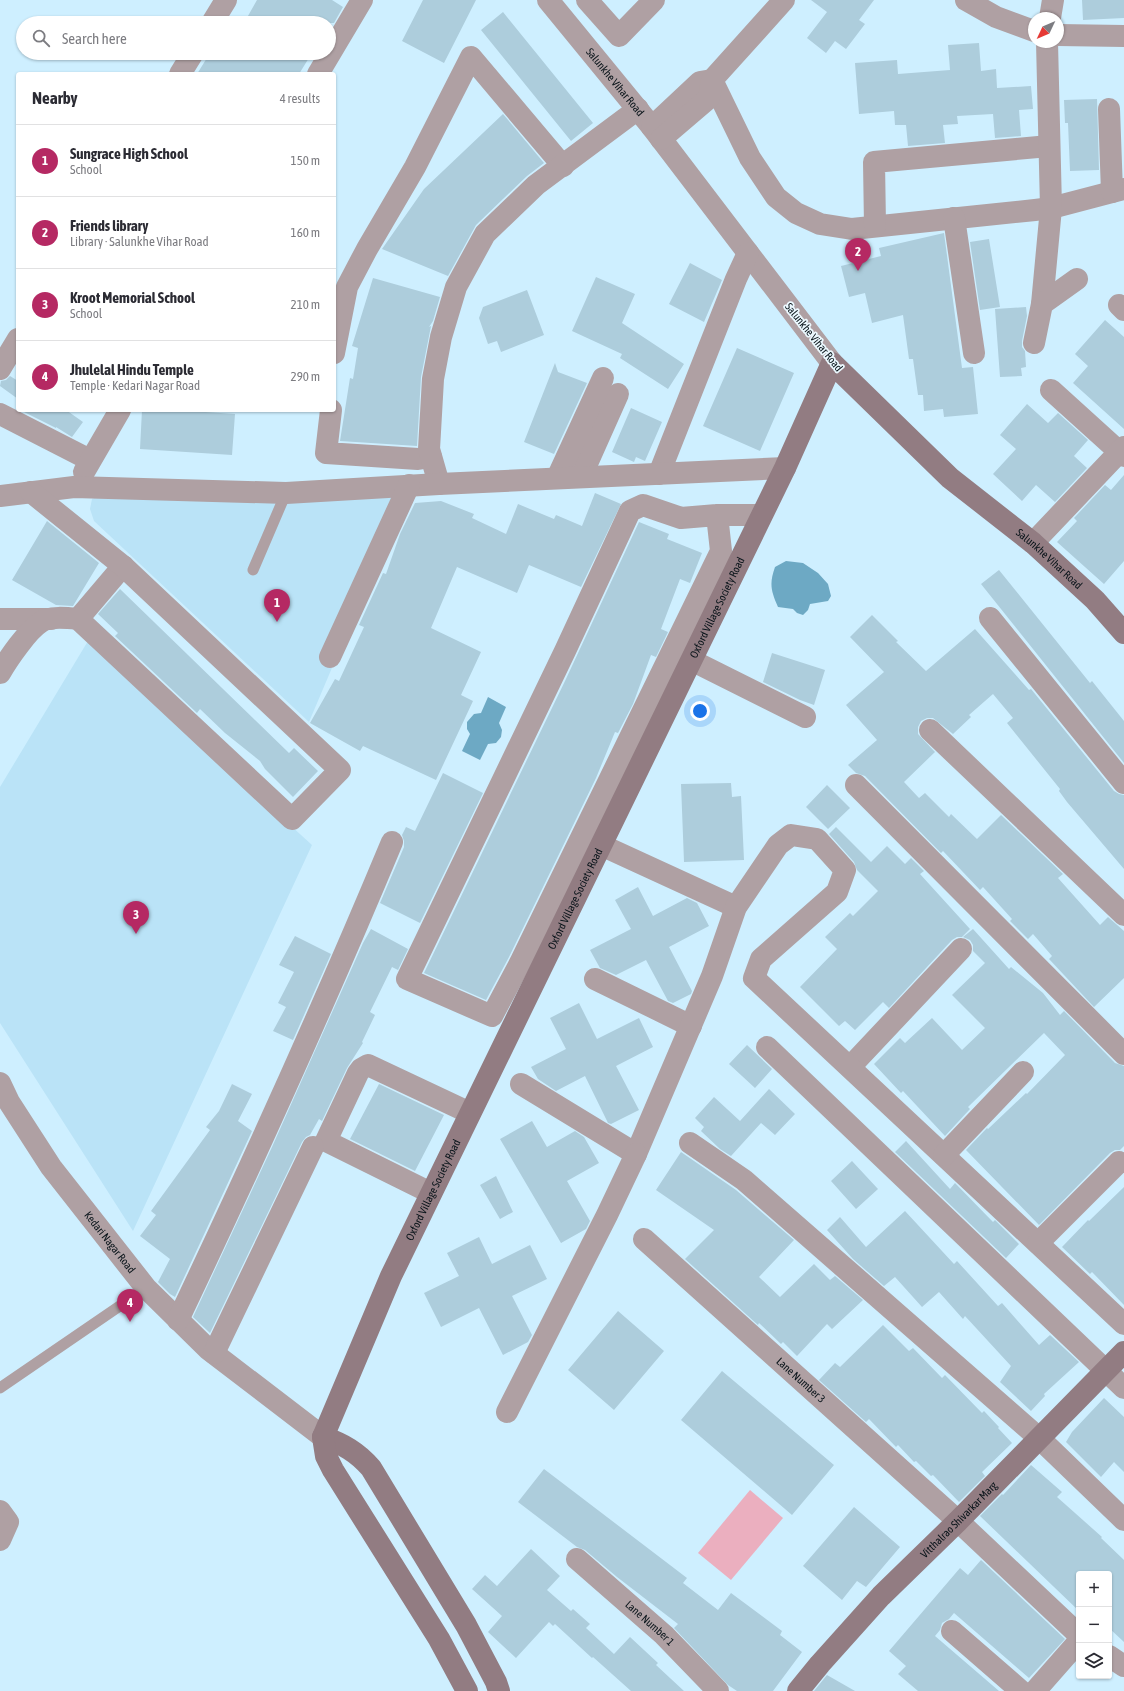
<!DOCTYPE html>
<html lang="en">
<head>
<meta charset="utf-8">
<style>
  :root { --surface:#fff; --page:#f7f7f7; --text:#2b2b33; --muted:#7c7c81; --line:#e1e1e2; --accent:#b52963 }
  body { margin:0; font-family:"Asap Condensed",sans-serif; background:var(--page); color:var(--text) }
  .controls { position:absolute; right:12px; bottom:12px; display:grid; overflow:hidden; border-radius:4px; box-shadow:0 1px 3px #0004 }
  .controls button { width:36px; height:36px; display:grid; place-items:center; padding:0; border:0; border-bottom:1px solid var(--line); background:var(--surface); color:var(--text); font:20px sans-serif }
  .compass { position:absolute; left:1028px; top:12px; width:36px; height:36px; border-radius:50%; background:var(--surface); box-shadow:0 1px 3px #0004; rotate:226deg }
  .you { position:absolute; left:700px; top:711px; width:14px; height:14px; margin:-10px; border:3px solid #fff; border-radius:50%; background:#1a73e8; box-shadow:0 0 0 6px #1a73e833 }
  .badge { display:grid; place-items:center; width:26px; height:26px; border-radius:50%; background:var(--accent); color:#fff; font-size:13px; font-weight:700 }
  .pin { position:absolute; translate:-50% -33px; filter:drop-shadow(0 1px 2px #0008) }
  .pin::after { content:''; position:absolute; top:21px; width:14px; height:12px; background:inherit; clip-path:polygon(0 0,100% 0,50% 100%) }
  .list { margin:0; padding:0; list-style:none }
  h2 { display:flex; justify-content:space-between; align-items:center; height:52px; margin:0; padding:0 16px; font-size:17px }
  h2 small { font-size:13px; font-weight:400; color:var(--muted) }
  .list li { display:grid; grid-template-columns:26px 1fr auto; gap:12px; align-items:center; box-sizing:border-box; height:72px; padding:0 16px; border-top:1px solid var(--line) }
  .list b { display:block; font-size:15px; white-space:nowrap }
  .list p { margin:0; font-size:13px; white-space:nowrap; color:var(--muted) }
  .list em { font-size:13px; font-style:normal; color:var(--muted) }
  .icon { flex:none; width:22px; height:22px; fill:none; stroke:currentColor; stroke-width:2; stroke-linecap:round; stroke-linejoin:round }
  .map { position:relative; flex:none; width:1124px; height:1691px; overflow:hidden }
  .search { position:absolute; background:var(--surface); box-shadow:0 1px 3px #0004; left:16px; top:16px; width:320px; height:44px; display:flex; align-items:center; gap:10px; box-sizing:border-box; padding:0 14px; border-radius:22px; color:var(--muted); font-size:15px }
  .panel { position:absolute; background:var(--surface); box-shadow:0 1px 3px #0004; left:16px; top:72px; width:320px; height:340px; border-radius:4px }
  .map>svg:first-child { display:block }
</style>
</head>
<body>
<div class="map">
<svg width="1124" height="1691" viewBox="0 0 1124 1691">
  <rect width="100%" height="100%" fill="#ceefff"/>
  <path fill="#bae3f7" d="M 407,491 L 309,722 L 94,521 L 90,509 L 92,499 L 101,495 Z
    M 88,641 L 312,845 L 133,1231 L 0,1023 L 0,787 Z"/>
  <path fill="#ebafbf" d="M 750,1490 L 783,1518 L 731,1580 L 698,1553 Z"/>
  <path fill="#6da9c4" d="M 786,561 L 803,563 L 818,573 L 828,584 L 831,596 L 828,601 L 810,604 L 808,610 L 803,615 L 797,613 L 793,609 L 778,607 C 771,591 769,584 775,567 Z
    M 488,697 L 506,707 L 499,723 L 502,730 L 501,737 L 496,743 L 488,744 L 480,760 L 462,751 L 470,734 L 467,729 L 467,722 L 474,714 L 481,713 Z"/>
  <path fill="#adcddc" d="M 257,0 L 332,0 L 343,7 L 334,23 L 244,23 Z
    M 423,0 L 476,0 L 444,63 L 402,41 Z
    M 811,0 L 874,0 L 859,20 L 865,24 L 846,49 L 835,41 L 826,53 L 807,38 L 827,12 Z
    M 1082,0 L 1124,0 L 1124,18 L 1083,20 Z
    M 503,12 L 593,123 L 571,141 L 481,30 Z
    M 979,43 L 981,71 L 996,69 L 997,88 L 1031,86 L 1033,109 L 1019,110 L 1021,136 L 995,138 L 993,114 L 957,116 L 958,124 L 943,125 L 945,143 L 908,146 L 906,125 L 895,125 L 894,111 L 859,114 L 855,63 L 897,60 L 898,74 L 950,70 L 948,45 Z
    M 210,53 L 312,53 L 299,74 L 197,74 Z
    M 1097,99 L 1099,170 L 1070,171 L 1068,123 L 1065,123 L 1064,100 Z
    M 503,114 L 544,163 L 527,176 L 476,225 L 448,276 L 382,249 L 424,189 Z
    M 944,233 L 962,368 L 973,367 L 978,414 L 944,417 L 943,409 L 924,411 L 923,395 L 918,395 L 913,359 L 909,359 L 903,315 L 872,323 L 865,293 L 849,297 L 841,266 L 881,256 L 879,248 Z
    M 989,239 L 1000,307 L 980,310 L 970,242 Z
    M 690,263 L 722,280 L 704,322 L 669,304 Z
    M 596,277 L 635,294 L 622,323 L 684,364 L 668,389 L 620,358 L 622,354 L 572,331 Z
    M 373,278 L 440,297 L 433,321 L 429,327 L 431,326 L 421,377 L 417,446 L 340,441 L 350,378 L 353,379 L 358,348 L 352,346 Z
    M 527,290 L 544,335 L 501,352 L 497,341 L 488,344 L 479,318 L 483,307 Z
    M 1026,307 L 1027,316 L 1022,341 L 1022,347 L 1025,351 L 1026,367 L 1021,368 L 1022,376 L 1000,377 L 995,309 Z
    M 1105,320 L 1124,337 L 1124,429 L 1073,383 L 1088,366 L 1075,354 Z
    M 737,348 L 794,373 L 760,451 L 703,426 Z
    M 555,363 L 558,372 L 587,383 L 554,454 L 524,442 Z
    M 10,376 L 18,381 L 18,399 L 0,386 L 1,381 L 6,380 Z
    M 1027,404 L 1048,423 L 1058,413 L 1088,440 L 1074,456 L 1087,468 L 1055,502 L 1036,485 L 1022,501 L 993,474 L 1016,449 L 1000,435 Z
    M 631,408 L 662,422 L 645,461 L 636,457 L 634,462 L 612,452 Z
    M 20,410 L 66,410 L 83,422 L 72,437 L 56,427 L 56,428 Z
    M 142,410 L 176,410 L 235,414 L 232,455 L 140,449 Z
    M 1124,475 L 1124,561 L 1104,584 L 1057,542 L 1077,521 L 1074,518 L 1105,485 L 1111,490 Z
    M 595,493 L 621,504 L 581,587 L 529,565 L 517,593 L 457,567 L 431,628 L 481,652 L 461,695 L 473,701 L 436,780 L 363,746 L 360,751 L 310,723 L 335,679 L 339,681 L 364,627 L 359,625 L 383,573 L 386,574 L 400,534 L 415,503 L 441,501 L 474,514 L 472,518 L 506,534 L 518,504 L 554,519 L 556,515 L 582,526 Z
    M 47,521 L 99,563 L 73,606 L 56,605 L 12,580 Z
    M 639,522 L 669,534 L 667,539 L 702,553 L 690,583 L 680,579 L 661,629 L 668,632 L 656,657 L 651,655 L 633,704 L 618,733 L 615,732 L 596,778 L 509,957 L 486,1000 L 424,973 L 565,681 Z
    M 999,570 L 1090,683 L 1092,681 L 1124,721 L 1124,763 L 981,584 Z
    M 120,589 L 289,753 L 294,748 L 318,771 L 293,797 L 265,769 L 260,761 L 225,733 L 200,709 L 197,713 L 115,636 L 118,633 L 98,614 Z
    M 872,615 L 898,641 L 896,642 L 926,671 L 975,629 L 1029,690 L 1031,689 L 1114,791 L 1119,794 L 1124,795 L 1124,869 L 1067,802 L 1059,791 L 1060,789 L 1007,723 L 1013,718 L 993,694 L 969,715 L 971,717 L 953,734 L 933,718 L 927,718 L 921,721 L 918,727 L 918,734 L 935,752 L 904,782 L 919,798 L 925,793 L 949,817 L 951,814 L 977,839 L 1001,815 L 1063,874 L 1058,878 L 1100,925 L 1108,917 L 1124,931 L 1124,978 L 1094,1007 L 1049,959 L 1052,956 L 1033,934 L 1028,939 L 1010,921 L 1012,919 L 983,887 L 980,890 L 943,851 L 941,853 L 865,776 L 856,773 L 848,765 L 877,740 L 846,705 L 884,672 L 850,637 Z
    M 772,653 L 825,670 L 814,705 L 800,700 L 763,682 Z
    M 443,773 L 483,793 L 420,923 L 380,903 L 404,847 L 404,841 L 402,835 L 406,827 L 415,831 Z
    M 731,783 L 732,797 L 741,796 L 744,860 L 684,862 L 681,784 Z
    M 827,785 L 850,808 L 828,829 L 806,807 Z
    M 836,827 L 871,862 L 887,846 L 905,864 L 911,858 L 924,871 L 920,874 L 970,929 L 962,937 L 957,937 L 952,940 L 889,1008 L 883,1002 L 855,1030 L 845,1021 L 839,1026 L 800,987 L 837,949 L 825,937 L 850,913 L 853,916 L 878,891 L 857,870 L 854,862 L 829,834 Z
    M 638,887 L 653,916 L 687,898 L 697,903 L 709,926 L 669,947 L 692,991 L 691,994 L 673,1003 L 668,1001 L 646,960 L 616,975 L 600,968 L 590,950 L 631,929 L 615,900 Z
    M 371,929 L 408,949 L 398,970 L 392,967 L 370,1012 L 375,1015 L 362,1042 L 363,1043 L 347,1068 L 322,1121 L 319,1119 L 310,1135 L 306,1137 L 302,1142 L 210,1333 L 193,1317 L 272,1147 L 363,943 Z
    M 973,929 L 1009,969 L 1011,967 L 1043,993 L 1060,1015 L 1064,1011 L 1115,1063 L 1124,1066 L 1124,1146 L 1120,1150 L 1115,1150 L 1110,1153 L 1039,1225 L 966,1150 L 987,1128 L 988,1129 L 1026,1093 L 1027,1094 L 1065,1055 L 1044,1033 L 968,1107 L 970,1109 L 945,1136 L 903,1091 L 901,1093 L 874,1064 L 900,1038 L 905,1043 L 932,1018 L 962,1050 L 985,1028 L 952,995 L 985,963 L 973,951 L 973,945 L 970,940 L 963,937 Z
    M 295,936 L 331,954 L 293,1040 L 273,1031 L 286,1007 L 278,1003 L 294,972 L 279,965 Z
    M 579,1003 L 597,1039 L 639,1018 L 653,1047 L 616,1066 L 639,1110 L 611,1124 L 608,1123 L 585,1076 L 556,1091 L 538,1079 L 531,1067 L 566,1049 L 550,1018 Z
    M 747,1045 L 772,1069 L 755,1088 L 729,1064 Z
    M 232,1084 L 252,1094 L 238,1121 L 252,1131 L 175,1297 L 170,1294 L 158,1282 L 170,1259 L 140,1236 L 156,1215 L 151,1211 L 210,1130 L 206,1127 L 219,1111 Z
    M 379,1084 L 444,1115 L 415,1171 L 350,1139 Z
    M 769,1089 L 795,1114 L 775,1135 L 761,1123 L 731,1156 L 720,1149 L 701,1131 L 704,1127 L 695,1118 L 714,1097 L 740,1121 Z
    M 532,1121 L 547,1147 L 575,1131 L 584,1137 L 599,1163 L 567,1181 L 590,1221 L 586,1229 L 561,1243 L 500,1139 Z
    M 906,1141 L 950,1189 L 955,1183 L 993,1222 L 995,1220 L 1019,1244 L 1006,1258 L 895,1152 Z
    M 681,1152 L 736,1190 L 794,1240 L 759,1277 L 780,1297 L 814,1264 L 830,1280 L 835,1276 L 863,1300 L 832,1329 L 827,1324 L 797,1356 L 783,1342 L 781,1344 L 759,1323 L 758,1325 L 685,1259 L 714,1230 L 656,1190 Z
    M 852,1161 L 878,1189 L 856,1209 L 831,1181 Z
    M 496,1176 L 513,1212 L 500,1219 L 480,1185 Z
    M 1124,1187 L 1124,1305 L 1092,1272 L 1090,1274 L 1062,1247 L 1088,1220 L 1089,1221 Z
    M 905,1211 L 954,1264 L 957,1261 L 998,1306 L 1002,1303 L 1039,1345 L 1050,1335 L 1079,1362 L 1044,1394 L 1045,1396 L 1031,1411 L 1000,1382 L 1011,1366 L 965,1316 L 963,1319 L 939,1292 L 922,1307 L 895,1277 L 884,1286 L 853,1259 L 827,1230 L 840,1217 L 866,1247 Z
    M 479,1237 L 492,1264 L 530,1245 L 547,1279 L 512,1296 L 532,1335 L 528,1342 L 503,1355 L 479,1308 L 441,1327 L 424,1293 L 459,1276 L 447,1253 Z
    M 618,1311 L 664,1351 L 614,1410 L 568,1370 Z
    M 883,1325 L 909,1351 L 913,1348 L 942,1378 L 945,1375 L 982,1413 L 984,1411 L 999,1427 L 998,1428 L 1012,1443 L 982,1472 L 985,1476 L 959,1502 L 933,1475 L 931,1476 L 916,1461 L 914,1462 L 898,1445 L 896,1447 L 869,1419 L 866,1422 L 819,1380 L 835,1363 L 840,1367 Z
    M 722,1371 L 834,1465 L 792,1515 L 681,1420 Z
    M 1104,1398 L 1124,1417 L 1124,1472 L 1114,1462 L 1101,1477 L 1066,1442 L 1072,1432 Z
    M 1031,1465 L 1062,1492 L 1057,1497 L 1102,1537 L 1101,1538 L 1124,1560 L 1124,1642 L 1109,1628 L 1109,1574 L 1079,1574 L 1079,1611 L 980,1516 L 1002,1494 L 1003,1495 Z
    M 544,1469 L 687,1578 L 683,1583 L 718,1610 L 731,1593 L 782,1631 L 780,1635 L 802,1652 L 773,1691 L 737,1691 L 728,1685 L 674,1628 L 678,1624 L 617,1577 L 585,1550 L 577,1547 L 518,1502 Z
    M 854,1507 L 900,1547 L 866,1587 L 857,1581 L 842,1600 L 803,1566 Z
    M 531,1549 L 560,1576 L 547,1590 L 571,1611 L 573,1609 L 590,1624 L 586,1628 L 614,1654 L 630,1637 L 658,1663 L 656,1665 L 684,1691 L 631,1691 L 593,1657 L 592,1658 L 555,1624 L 553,1626 L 549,1622 L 516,1658 L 488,1632 L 502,1616 L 472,1589 L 485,1575 L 497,1586 Z
    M 981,1560 L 1065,1639 L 1029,1678 L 954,1613 L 949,1619 L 942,1623 L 940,1630 L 935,1636 L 999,1691 L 918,1691 L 898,1674 L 906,1666 L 889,1651 L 960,1568 L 968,1575 Z
    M 827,1675 L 855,1691 L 814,1691 Z"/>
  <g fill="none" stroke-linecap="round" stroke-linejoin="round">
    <path stroke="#afa0a3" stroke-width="11" d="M 253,570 L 286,493
      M 0,1388 L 146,1288"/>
    <g stroke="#afa0a3" stroke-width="22">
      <path id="s1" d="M 548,0 L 652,127 L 832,363"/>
      <path d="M 587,0 L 619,36 L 654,0"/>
      <path d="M 966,0 L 996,17 L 1034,31"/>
      <path d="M 1050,18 L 1053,0"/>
      <path d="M 212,23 L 226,0"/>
      <path d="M 1058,35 L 1124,36"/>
      <path d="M 180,74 L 193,53"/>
      <path d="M 318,74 L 362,0"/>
      <path d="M 712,80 L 750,158 L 776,197 L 796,213 L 820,224 L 852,229 L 1035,210 L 1051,208 L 1124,189"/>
      <path d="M 1109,109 L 1112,192"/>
      <path d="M 652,127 L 700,82 L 712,80"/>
      <path d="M 661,139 L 709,98 L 712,80 L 784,0"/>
      <path d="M 954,218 L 974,353"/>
      <path d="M 875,226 L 874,162 L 1049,146"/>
      <path d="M 1042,304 L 1051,208 L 1047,42"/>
      <path d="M 1119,305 L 1124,310"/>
      <path d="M 1034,343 L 1042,304 L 1077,279"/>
      <path d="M 334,353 L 347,287 L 367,249 L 415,167 L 471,57 L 563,166"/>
      <path d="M 0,369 L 18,339"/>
      <path d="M 1051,390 L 1124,456"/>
      <path d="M 331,410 L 326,453 L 418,459 L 431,457"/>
      <path d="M 0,414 L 90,460"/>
      <path d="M 84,472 L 120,410"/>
      <path d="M 659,474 L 736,279 L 748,253"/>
      <path d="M 581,477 L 618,394"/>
      <path d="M 557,478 L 603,378"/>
      <path d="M 439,484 L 429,449 L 433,379 L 441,337 L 456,287 L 485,234 L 536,185 L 638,109"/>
      <path d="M 0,496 L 74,487 L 286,493 L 439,484 L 785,468"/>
      <path d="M 717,515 L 721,551 L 520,963 L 492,1016 L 407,979 L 565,651 L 630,511 L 643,505 L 681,518 L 717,515 L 761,515"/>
      <path d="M 1033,543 L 1124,447"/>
      <path d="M 990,618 L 1124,783"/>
      <path d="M 0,619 L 51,619"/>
      <path d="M 78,619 L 123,566"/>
      <path d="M 330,657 L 409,485"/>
      <path d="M 691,660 L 805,717"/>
      <path d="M 0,673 C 8,659 28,630 41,622 C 49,616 68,618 78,619 L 292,819 L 340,770 L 123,566 L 31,492"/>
      <path d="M 930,730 L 1124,915"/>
      <path d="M 856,785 L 1124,1054"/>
      <path d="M 601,845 L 736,907"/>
      <path d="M 595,979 L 691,1026"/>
      <path d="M 767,1047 L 1124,1388"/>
      <path d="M 850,1067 L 961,949"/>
      <path id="s2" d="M 0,1083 L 9,1102 L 51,1167 L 146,1288 L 208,1349 L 323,1437"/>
      <path d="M 521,1084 L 636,1154 L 712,976 L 736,907 L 778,845 L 791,835 L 817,839 L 845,870 L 837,892 L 761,959 L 754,978 L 1124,1324"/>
      <path d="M 690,1143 L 744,1180 L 1039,1438 L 1124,1520"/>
      <path d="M 944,1155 L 1023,1072"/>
      <path d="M 431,1193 L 326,1141 L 358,1073 L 361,1069 L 368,1065 L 470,1113"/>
      <path id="s3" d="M 644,1239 L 958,1521 L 1079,1635"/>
      <path d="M 1038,1243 L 1119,1162"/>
      <path d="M 178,1320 C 253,1162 325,1003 392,842"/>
      <path d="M 214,1353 L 313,1147"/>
      <path d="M 507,1412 L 607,1215 L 636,1154"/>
      <path d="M 0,1511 L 8,1522 L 0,1540"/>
      <path id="s4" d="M 577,1559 L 664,1635 L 718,1691"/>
      <path d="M 952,1631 L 1021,1691"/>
      <path d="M 1109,1656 L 1124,1666"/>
      <path d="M 1035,1691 L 1079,1641"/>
    </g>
    <g stroke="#927c82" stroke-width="22">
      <path d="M 323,1437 C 343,1444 357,1452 371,1468 L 466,1625 L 496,1682 L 499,1691"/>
      <path id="s5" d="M 467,1691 L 439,1639 L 333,1470 L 326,1456 L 323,1437 L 391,1276 L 785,468 L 832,363 L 950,478 L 1033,543 L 1095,600 L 1124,633"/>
      <path id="s6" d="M 798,1691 L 820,1664 L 881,1596 L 958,1521 L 1124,1352"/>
    </g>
  </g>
  <g text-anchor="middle" stroke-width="3.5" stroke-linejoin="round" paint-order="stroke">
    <g font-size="11" fill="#081319" stroke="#ecf9ff">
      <text dy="4" stroke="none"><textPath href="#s1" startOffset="106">Salunkhe Vihar Road</textPath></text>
      <text transform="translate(814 337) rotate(51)" y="4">Salunkhe Vihar Road</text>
      <text dy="4" stroke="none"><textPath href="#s5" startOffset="1775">Salunkhe Vihar Road</textPath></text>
      <text dy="4" stroke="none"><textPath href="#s5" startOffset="1212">Oxford Village Society Road</textPath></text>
      <text dy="4" stroke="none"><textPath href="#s5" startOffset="888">Oxford Village Society Road</textPath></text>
      <text dy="4" stroke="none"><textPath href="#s5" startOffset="564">Oxford Village Society Road</textPath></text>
      <text dy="4" stroke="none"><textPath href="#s2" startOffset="194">Kedari Nagar Road</textPath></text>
      <text dy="4" stroke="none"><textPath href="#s3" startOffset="211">Lane Number 3</textPath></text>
      <text dy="4" stroke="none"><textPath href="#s6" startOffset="235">Vitthalrao Shivarkar Marg</textPath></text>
      <text dy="4" stroke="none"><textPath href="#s4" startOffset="97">Lane Number 1</textPath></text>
    </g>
  </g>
</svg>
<div class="controls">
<button>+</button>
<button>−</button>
<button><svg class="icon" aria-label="layers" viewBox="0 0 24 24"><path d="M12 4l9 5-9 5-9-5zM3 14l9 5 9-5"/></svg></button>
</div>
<svg class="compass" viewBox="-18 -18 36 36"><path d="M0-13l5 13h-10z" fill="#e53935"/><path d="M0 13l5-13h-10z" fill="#7c7c81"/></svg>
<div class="you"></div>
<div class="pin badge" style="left:277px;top:622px">1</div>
<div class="pin badge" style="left:858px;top:271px">2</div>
<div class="pin badge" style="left:136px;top:934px">3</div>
<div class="pin badge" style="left:130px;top:1322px">4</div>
<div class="search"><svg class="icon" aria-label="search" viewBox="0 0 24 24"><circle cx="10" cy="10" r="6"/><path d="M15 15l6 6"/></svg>Search here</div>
<section class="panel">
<h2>Nearby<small>4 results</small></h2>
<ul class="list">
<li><span class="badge">1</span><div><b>Sungrace High School</b><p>School</p></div><em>150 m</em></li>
<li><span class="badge">2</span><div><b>Friends library</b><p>Library · Salunkhe Vihar Road</p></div><em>160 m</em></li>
<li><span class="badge">3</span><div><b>Kroot Memorial School</b><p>School</p></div><em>210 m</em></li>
<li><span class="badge">4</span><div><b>Jhulelal Hindu Temple</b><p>Temple · Kedari Nagar Road</p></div><em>290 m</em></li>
</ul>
</section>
</div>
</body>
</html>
